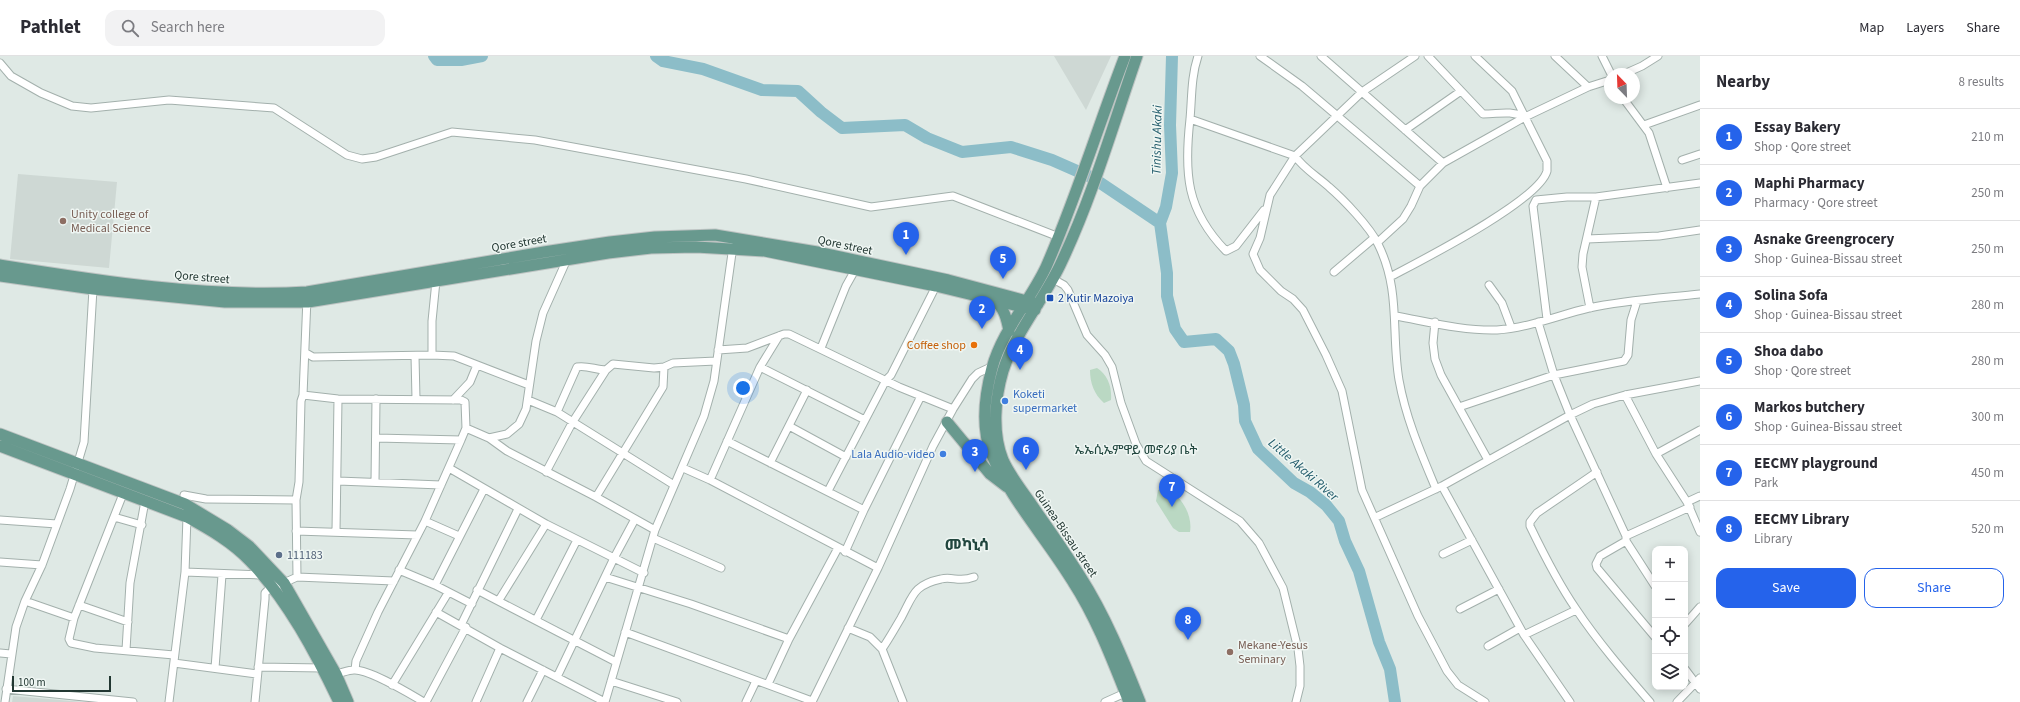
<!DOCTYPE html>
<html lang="en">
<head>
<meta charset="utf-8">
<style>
  :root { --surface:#fff; --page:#f2f2f3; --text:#2b2b33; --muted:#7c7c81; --line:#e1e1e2; --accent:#2563eb }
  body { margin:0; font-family:"Source Sans 3","Noto Sans Ethiopic",sans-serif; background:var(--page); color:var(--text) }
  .controls { position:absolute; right:12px; bottom:12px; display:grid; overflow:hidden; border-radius:8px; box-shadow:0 2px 10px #0003 }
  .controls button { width:36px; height:36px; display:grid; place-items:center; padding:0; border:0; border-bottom:1px solid var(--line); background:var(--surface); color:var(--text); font:20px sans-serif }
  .compass { position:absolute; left:1604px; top:12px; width:36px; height:36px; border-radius:50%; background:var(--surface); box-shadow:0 2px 10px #0003; rotate:337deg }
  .scale { position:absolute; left:12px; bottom:10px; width:99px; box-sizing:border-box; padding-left:4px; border:2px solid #223732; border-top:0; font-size:11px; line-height:14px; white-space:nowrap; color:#223732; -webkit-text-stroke:3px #eff6f3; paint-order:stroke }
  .you { position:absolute; left:743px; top:332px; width:14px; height:14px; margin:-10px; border:3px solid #fff; border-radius:50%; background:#1a73e8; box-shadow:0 0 0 6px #1a73e833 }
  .badge { display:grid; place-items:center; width:26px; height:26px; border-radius:50%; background:var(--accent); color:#fff; font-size:13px; font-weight:700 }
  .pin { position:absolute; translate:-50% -33px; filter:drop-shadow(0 1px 2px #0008) }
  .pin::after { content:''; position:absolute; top:21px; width:14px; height:12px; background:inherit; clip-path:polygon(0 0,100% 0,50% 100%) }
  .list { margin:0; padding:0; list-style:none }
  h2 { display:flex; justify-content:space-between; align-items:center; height:52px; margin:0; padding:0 16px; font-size:17px }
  h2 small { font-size:13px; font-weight:400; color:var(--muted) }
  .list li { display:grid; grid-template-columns:26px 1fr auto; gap:12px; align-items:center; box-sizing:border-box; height:56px; padding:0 16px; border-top:1px solid var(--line) }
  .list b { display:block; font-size:15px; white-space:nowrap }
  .list p { margin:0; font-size:13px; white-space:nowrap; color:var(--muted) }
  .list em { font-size:13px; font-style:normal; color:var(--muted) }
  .actions { display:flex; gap:8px; padding:12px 16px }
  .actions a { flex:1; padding:9px 0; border:1px solid var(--accent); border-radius:12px; text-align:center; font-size:14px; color:var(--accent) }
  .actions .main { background:var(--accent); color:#fff }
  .icon { flex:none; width:22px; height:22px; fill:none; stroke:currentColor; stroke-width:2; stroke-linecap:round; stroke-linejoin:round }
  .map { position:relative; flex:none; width:1700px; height:646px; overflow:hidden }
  header { display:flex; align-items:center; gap:24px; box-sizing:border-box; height:56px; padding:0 20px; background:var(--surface); border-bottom:1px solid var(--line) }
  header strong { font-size:19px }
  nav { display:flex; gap:22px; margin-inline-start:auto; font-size:14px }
  .search { width:280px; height:36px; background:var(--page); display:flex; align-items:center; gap:10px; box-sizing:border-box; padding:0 14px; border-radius:12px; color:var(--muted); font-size:15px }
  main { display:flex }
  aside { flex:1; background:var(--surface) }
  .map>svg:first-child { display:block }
</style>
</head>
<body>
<header>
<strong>Pathlet</strong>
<div class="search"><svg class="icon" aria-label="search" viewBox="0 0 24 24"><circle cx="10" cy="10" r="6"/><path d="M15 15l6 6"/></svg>Search here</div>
<nav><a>Map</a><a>Layers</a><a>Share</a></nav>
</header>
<main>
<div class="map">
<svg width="1700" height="646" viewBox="0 0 1700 646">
  <rect width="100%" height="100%" fill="#dfe9e5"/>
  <path fill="#ced8d4" d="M 1054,0 L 1111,0 L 1086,54 Z
    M 18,118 L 117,126 L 109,212 L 10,203 Z
    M 13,640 L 83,646 L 12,646 Z"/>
  <path fill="#bad8c3" d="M 1097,312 C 1108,319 1112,331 1111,344 L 1104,347 C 1094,338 1090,327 1090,314 Z
    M 1165,431 C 1181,439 1193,459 1190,476 L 1179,476 L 1173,472 L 1156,445 L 1158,434 Z"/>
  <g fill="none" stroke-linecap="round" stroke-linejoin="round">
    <path stroke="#8cbdc8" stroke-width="12" d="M 434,0 L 437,4 L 461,4 L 482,0
      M 656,0 L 663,5 L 703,13 L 762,34 L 798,35 L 821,56 L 842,72 L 905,69 L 927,82 L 962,96 L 1011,91 L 1052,104 L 1093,122 L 1160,167
      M 1172,0 L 1170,69 L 1172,117 L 1166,151 L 1160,167 L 1167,217 L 1167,240 L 1175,273 L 1184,286 L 1216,283 L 1229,295 L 1234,308 L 1244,349 L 1245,365 L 1258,393 L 1294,427 L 1310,436 L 1326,449 L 1339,465 L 1345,485 L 1359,515 L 1379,586 L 1390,613 L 1395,646"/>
    <defs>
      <path id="minor" d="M 1198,0 C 1191,21 1192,41 1190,63 C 1184,117 1186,154 1226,195 L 1236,190 L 1264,154
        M 1260,0 L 1302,30 L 1420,130
        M 1321,0 L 1443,107
        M 1415,0 L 1362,36 L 1295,100 L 1270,139 L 1260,182 L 1253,198 L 1260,214 L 1281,235 L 1293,243 L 1303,254 L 1326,299 L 1342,335 L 1362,434 L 1418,560 L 1447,615 L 1458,629 L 1485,646
        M 1428,0 L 1483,58 C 1500,58 1509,54 1525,61
        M 1555,0 L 1588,31
        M 1602,0 L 1611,18
        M 0,7 L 11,20 L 41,37 L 72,50 L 91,52 L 169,44 L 274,52 L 347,99 L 362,103 L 376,101 L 452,76 L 535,84 L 746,123 L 871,151 L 953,140 L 1059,181
        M 1624,18 L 1642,10 L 1658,0
        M 1623,42 L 1649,77 L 1667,132
        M 1190,63 L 1295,100 C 1304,113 1317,120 1329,131 C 1343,143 1370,171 1378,188 C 1401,234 1391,277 1399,324 C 1406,363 1421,397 1436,433
        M 1644,69 L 1700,49
        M 1405,74 L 1461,35
        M 1682,104 L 1700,98
        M 1587,183 L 1659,180 L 1700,174
        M 1378,186 L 1403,163 L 1411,150 L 1420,130 L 1443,107 L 1525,61 L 1588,31 L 1610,24
        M 1334,216 L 1374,182
        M 1390,221 C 1420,205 1539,145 1547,115 C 1547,112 1547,108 1547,105 L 1512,35 L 1475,0
        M 1053,223 L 1064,229 L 1068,234 L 1087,279 L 1105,299 L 1112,311 L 1121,347 L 1136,388 L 1146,405 L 1240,465 L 1259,487 L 1283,532 L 1298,593 L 1300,610 L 1300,630 L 1296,646
        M 1489,229 L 1502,247 L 1511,271
        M 1590,252 L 1582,211 L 1583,198 L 1596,141
        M 1396,260 C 1429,266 1463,275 1497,274 C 1528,272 1559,259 1589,252 C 1625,244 1663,242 1700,238
        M 1547,263 L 1533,150 L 1536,144 L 1567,141 L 1596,141 L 1700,127
        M 1435,266 L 1433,287 L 1435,303 L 1441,319 L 1488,404
        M 1538,266 L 1554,319 L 1570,359 L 1626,480
        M 821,292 L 846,230 L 855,214
        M 718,294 L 747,292 L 784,278 L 789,278 L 899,331 L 953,353
        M 306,297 L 313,301 L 432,299 L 454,300 L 529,329
        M 432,299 L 432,265 L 436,225
        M 415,300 L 416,343
        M 760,311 L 865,364
        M 303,339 L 338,343 L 461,344 L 465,346 L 466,372 L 461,384 L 425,465 L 378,556 L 356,605 L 355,614
        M 1625,339 L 1656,398 L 1687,446 L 1700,476
        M 453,344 L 470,326 L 477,309
        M 528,344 L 557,356 L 674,429
        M 1459,351 L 1554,319 L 1624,305 L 1628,299 L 1631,264 L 1637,245
        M 557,356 L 577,311 C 587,309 596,314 606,314 L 613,308 L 654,312 L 664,311 L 673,307 L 716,305
        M 789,370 L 846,401
        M 466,372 L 489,382 L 507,395 L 596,441 L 655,474
        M 376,382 L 461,384
        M 489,382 L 507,378 L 519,368 L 526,353 L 536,285 L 543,257 L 568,201
        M 727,385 L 864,454
        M 1656,398 L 1700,374
        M 770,407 L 807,334
        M 449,412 L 546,468 L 644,517
        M 683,412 L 710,424 L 878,512
        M 546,416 L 572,367 L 606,314
        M 1597,416 L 1537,457 L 1530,466 L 1530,470 C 1544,499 1558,527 1576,553 C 1598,586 1624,616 1650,646
        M 710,424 L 760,311 L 779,280
        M 338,425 L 441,429
        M 375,426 L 376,343
        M 1442,430 L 1524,579 L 1570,646
        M 828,435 L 886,324 L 891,319 L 936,230
        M 123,438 L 74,562 L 69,583 L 71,587 L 95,592 L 174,599
        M 184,439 L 206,443 L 296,444
        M 596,441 L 663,331 L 664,311
        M 1687,446 L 1700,440
        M 114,461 L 142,469
        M 1376,461 L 1442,430 L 1570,359 L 1593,348 L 1625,339 L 1700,325
        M 0,464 L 57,468
        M 425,465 L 459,480
        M 296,475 L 417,479
        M 336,475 L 338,343
        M 653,482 L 721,512
        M 1626,485 L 1600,500 L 1596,508 L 1597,512 L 1655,581
        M 845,496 L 864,454 L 921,340
        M 1443,498 L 1472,484
        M 0,506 L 42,509
        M 399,514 L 435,529 L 472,548
        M 185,516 L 262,519
        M 297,521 L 296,444 L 299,426 L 301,345 L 303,339 L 307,242
        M 605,521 L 691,548 L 789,583
        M 435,529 L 484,433
        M 1655,530 L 1626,485 L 1626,480 L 1690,451
        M 477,534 L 616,606
        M 499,544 L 546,468
        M 25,545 L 74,562
        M 79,549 L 128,566
        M 1460,553 L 1499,533
        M 436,556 L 500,592 L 605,646
        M 536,564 L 577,484
        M 1685,568 L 1700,551
        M 461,569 L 518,453
        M 848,572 L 870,581 L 882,593 L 903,646
        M 625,576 L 812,645
        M 1524,579 L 1576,554
        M 1488,590 L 1520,572
        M 882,593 C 889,583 895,572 901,562 C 913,540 913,529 941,523 C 953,520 959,527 974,521
        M 126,594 L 130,527 L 145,445
        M 0,597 L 11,598
        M 174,607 L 257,618
        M 258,611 L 323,612
        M 215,612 L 222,519
        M 1685,613 L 1700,633
        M 336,618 C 342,617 348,614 354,614 C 369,613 410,638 424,646
        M 557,621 L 614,502 L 635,463
        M 611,625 L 677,646
        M 768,628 L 789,583 L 838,492
        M 392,629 L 448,537
        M 6,633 L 133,646
        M 5,646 L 16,571 L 25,545 L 42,509 L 70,433 L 84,386 L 93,233
        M 169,646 L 185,516 L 187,461
        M 255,646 L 265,543 L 265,537 L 268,534 L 297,521 L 394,525
        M 426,646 L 466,571
        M 476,646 L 500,592
        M 527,646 L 543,614
        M 605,646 L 655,474 L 704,360 L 714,325 L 733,190
        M 746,646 L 756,625
        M 812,646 L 878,512 L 933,390 L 953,353 L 972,323 L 978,317 L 993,310
        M 1105,646 L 1125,637
        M 1677,646 L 1700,622"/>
      <path id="primary" d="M 1125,0 C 1098,70 1076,143 1046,211 C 1030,245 1002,275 992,312 C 985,338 981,371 991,397 C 1010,443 1047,483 1073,526 C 1097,563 1113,606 1129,646
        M 1137,0 C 1113,69 1093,139 1062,205 C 1045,243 1015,276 1003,315 C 995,342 992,377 1003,404 C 1011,422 1025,438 1036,455 C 1051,476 1066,498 1080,520 C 1105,559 1123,603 1140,646
        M 0,209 C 100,225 206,242 307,236 L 544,196 L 610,186 L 655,181 L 715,179 L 817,196 L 948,224 L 1038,248
        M 0,220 L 93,233 L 225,246 L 308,246 L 608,197 L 651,192 L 696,191 L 765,195 L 936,230 L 1035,254
        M 993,244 C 1004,250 1007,264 1009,275
        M 947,366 L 990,418 L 1007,431
        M 0,378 L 185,448 L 228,474 L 249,490 L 284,527 L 336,618 L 348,646
        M 0,390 L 187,461 C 209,473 232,486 250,505 C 287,543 316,598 339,646"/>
    </defs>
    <use href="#minor" stroke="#a3b0ac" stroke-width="9"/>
    <use href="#primary" stroke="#bdc3c2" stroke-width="13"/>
    <use href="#minor" stroke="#fff" stroke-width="7"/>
    <use href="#primary" stroke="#68998e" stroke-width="11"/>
  </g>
  <g fill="#8d6e63" stroke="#eff6f3" stroke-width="1.5">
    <circle cx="63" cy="165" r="4"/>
    <circle cx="1230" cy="596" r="4"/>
  </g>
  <rect fill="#1a4fb4" stroke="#eff6f3" stroke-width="1.5" x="1046" y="238" width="8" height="8" rx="2"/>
  <circle fill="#e8710a" stroke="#eff6f3" stroke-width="1.5" cx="974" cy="289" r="4"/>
  <g fill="#3f7fe0" stroke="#eff6f3" stroke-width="1.5">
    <circle cx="1005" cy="345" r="4"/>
    <circle cx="943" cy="398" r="4"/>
  </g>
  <circle fill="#5c6f8a" stroke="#eff6f3" stroke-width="1.5" cx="279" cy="499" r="4"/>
  <g text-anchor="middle" stroke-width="3" stroke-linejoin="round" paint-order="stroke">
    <g font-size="12" fill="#785e54" stroke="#eff6f3" text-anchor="start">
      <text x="71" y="162">Unity college of<tspan x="71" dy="14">Medical Science</tspan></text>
      <text x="1238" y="593">Mekane-Yesus<tspan x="1238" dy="14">Seminary</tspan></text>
    </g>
    <g font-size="12" fill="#223732" stroke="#eff6f3">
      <text transform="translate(519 187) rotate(-10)" y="4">Qore street</text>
      <text transform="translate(845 189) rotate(12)" y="4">Qore street</text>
      <text transform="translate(202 221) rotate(5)" y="4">Qore street</text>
      <text transform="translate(1066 477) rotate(56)" y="4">Guinea-Bissau street</text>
    </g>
    <g font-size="12" fill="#164399" stroke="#eff6f3" text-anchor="start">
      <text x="1058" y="246">2 Kutir Mazoiya</text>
    </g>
    <g font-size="12" fill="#c56008" stroke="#eff6f3" text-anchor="end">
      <text x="966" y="293">Coffee shop</text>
    </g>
    <g font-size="12" fill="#366cbe" stroke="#eff6f3" text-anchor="start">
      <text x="1013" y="342">Koketi<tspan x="1013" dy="14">supermarket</tspan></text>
      <text x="935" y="402" text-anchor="end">Lala Audio-video</text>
    </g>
    <g font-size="12" fill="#4e5e75" stroke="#eff6f3" text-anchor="start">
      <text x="287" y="503">111183</text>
    </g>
    <g font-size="13" font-style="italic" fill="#235d6c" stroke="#eff6f3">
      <text transform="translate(1156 84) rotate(-89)" y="5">Tinishu Akaki</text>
      <text transform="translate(1304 413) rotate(41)" y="5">Little Akaki River</text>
    </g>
    <g font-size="13" fill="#21463e" stroke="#eff6f3">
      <text x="1136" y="398">ኤኤሲኤምዋይ መኖሪያ ቤት</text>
    </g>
    <g font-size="16" font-weight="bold" fill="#21463e" stroke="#eff6f3">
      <text x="967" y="494">መካኒሳ</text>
    </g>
  </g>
</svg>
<div class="controls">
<button>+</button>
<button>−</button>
<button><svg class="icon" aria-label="locate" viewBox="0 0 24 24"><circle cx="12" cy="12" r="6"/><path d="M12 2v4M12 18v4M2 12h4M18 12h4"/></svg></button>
<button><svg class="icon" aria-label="layers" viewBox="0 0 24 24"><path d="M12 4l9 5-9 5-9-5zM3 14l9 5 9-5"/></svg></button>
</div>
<svg class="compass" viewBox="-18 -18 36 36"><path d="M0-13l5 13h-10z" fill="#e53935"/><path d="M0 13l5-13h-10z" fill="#7c7c81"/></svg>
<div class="scale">100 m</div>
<div class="you"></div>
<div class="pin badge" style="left:906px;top:199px">1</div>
<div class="pin badge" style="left:982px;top:273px">2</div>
<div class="pin badge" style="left:975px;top:416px">3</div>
<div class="pin badge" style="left:1020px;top:314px">4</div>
<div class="pin badge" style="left:1003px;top:223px">5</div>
<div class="pin badge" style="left:1026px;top:414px">6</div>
<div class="pin badge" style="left:1172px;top:451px">7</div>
<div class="pin badge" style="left:1188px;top:584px">8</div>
</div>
<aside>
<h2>Nearby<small>8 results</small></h2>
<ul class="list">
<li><span class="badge">1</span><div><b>Essay Bakery</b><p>Shop · Qore street</p></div><em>210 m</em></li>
<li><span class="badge">2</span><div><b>Maphi Pharmacy</b><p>Pharmacy · Qore street</p></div><em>250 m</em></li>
<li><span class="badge">3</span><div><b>Asnake Greengrocery</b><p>Shop · Guinea-Bissau street</p></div><em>250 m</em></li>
<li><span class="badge">4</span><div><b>Solina Sofa</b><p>Shop · Guinea-Bissau street</p></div><em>280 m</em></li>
<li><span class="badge">5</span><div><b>Shoa dabo</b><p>Shop · Qore street</p></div><em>280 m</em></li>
<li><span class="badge">6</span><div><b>Markos butchery</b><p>Shop · Guinea-Bissau street</p></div><em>300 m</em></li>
<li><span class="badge">7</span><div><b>EECMY playground</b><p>Park</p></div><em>450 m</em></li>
<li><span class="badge">8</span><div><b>EECMY Library</b><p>Library</p></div><em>520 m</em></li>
</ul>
<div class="actions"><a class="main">Save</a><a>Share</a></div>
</aside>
</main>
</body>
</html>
